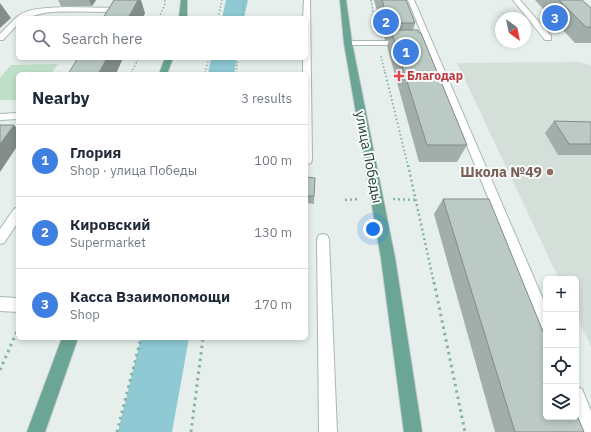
<!DOCTYPE html>
<html lang="en">
<head>
<meta charset="utf-8">
<style>
  :root { --surface:#fff; --page:#f6f6f7; --text:#1f2937; --muted:#747a83; --line:#e0e1e3; --accent:#7f5249 }
  body { margin:0; font-family:"IBM Plex Sans",sans-serif; background:var(--page); color:var(--text) }
  .controls { position:absolute; right:12px; bottom:12px; display:grid; overflow:hidden; border-radius:6px; box-shadow:0 2px 6px #0003 }
  .controls button { width:36px; height:36px; display:grid; place-items:center; padding:0; border:0; border-bottom:1px solid var(--line); background:var(--surface); color:var(--text); font:20px sans-serif }
  .compass { position:absolute; left:495px; top:12px; width:36px; height:36px; border-radius:50%; background:var(--surface); box-shadow:0 2px 6px #0003; rotate:147deg }
  .you { position:absolute; left:373px; top:229px; width:14px; height:14px; margin:-10px; border:3px solid #fff; border-radius:50%; background:#1a73e8; box-shadow:0 0 0 6px #1a73e833 }
  .badge { display:grid; place-items:center; width:26px; height:26px; border-radius:50%; background:var(--accent); color:#fff; font-size:13px; font-weight:700 }
  .pin { position:absolute; translate:-50% -50%; border:2px solid #fff; box-shadow:0 1px 4px #0006 }
  .list { margin:0; padding:0; list-style:none }
  h2 { display:flex; justify-content:space-between; align-items:center; height:52px; margin:0; padding:0 16px; font-size:17px }
  h2 small { font-size:13px; font-weight:400; color:var(--muted) }
  .list li { display:grid; grid-template-columns:26px 1fr auto; gap:12px; align-items:center; box-sizing:border-box; height:72px; padding:0 16px; border-top:1px solid var(--line) }
  .list b { display:block; font-size:15px; white-space:nowrap }
  .list p { margin:0; font-size:13px; white-space:nowrap; color:var(--muted) }
  .list em { font-size:13px; font-style:normal; color:var(--muted) }
  .icon { flex:none; width:22px; height:22px; fill:none; stroke:currentColor; stroke-width:2; stroke-linecap:round; stroke-linejoin:round }
  .map { position:relative; flex:none; width:591px; height:432px; overflow:hidden }
  .search { position:absolute; background:var(--surface); box-shadow:0 2px 6px #0003; left:16px; top:16px; width:292px; height:44px; display:flex; align-items:center; gap:10px; box-sizing:border-box; padding:0 14px; border-radius:6px; color:var(--muted); font-size:15px }
  .panel { position:absolute; background:var(--surface); box-shadow:0 2px 6px #0003; left:16px; top:72px; width:292px; height:268px; border-radius:6px }
  .map>svg:first-child { display:block }
</style>
</head>
<body>
<div class="map">
<svg width="591" height="432" viewBox="0 0 591 432">
  <rect width="100%" height="100%" fill="#e6efeb"/>
  <path fill="#d4dfda" d="M 579,62 L 591,65 L 591,347 L 576,315 L 576,279 L 559,279 L 457,63 Z"/>
  <path fill="#bfe0c8" d="M 58,64 L 51,74 L 18,74 L 18,100 L 0,100 L 0,78 L 11,65 Z"/>
  <g fill="none" stroke-linecap="round" stroke-linejoin="round">
    <path fill="#8ec9d4" fill-rule="evenodd" d="M 226,0 L 248,0 L 244,18 L 222,18 Z
      M 211,58 L 237,58 L 234,74 L 208,74 Z
      M 141,338 L 189,338 L 172,432 L 118,432 Z"/>
    <defs>
      <path id="minor" d="M 304,0 L 310,0 L 312,160 L 311,163 L 307,164 L 306,74 L 303,74 L 303,58 L 306,58 L 306,18 L 303,18 Z
        M 408,0 L 414,0 L 546,306 L 546,330 L 541,328 Z
        M 513,0 L 520,0 L 551,36 L 551,40 L 545,40 Z
        M 66,7 L 117,8 L 120,10 L 117,12 C 95,12 73,11 51,12 C 40,13 29,18 18,18 L 18,24 L 3,40 L 0,40 L 0,34 C 6,28 12,21 18,16 C 30,7 51,8 66,7 Z
        M 345,41 L 404,41 L 408,43 L 404,45 L 348,45 L 344,43 Z
        M 18,113 L 18,119 L 0,120 L 0,114 Z
        M 18,207 L 18,222 L 4,243 L 0,244 L 0,229 L 14,209 Z
        M 323,234 L 327,235 L 329,239 L 337,432 L 319,432 L 317,239 L 319,235 Z
        M 0,297 L 18,298 L 18,312 L 0,311 Z
        M 576,387 L 582,389 L 591,411 L 591,432 L 583,432 L 576,415 Z"/>
      <path id="major" d="M 181,0 L 187,0 L 187,18 L 179,18 Z
        M 340,0 L 346,0 L 352,43 L 395,258 L 422,432 L 404,432 L 381,258 L 344,43 Z
        M 165,58 L 173,58 L 167,74 L 159,74 Z
        M 62,338 L 78,338 L 45,432 L 27,432 Z"/>
    </defs>
    <use href="#minor" stroke="#a8b8b2" stroke-width="2"/>
    <use href="#major" stroke="#c2cac8" stroke-width="2"/>
    <path stroke="#86b3a5" stroke-width="1.5" stroke-dasharray="1.5 2" stroke-linecap="butt" d="M 371,0 L 376,31
      M 159,18 L 165,4 L 165,0
      M 218,18 L 222,0
      M 242,18 L 244,0
      M 381,56 L 385,73
      M 131,73 L 139,58
      M 205,73 L 209,58
      M 236,73 L 238,58"/>
    <path stroke="#86b3a5" stroke-width="2" stroke-dasharray="1.5 2.5" stroke-linecap="butt" d="M 385,72 L 408,166
      M 131,74 L 132,72
      M 205,74 L 205,72
      M 236,74 L 236,72"/>
    <path stroke="#86b3a5" stroke-width="2.5" stroke-dasharray="2 3" stroke-linecap="butt" d="M 408,165 L 434,283
      M 393,199 L 417,200
      M 345,200 L 360,199"/>
    <path stroke="#86b3a5" stroke-width="3" stroke-dasharray="2.5 4" stroke-linecap="butt" d="M 434,282 L 465,432
      M 0,370 L 18,329
      M 117,432 L 141,338
      M 191,432 L 203,338"/>
    <use href="#minor" fill="#fff" fill-rule="evenodd"/>
    <use href="#major" fill="#6aa596" fill-rule="evenodd"/>
  </g>
  <path fill="#a1aea9" d="M 58,0 L 96,0 L 92,6 L 61,6 Z
    M 374,0 L 406,0 L 415,23 L 413,30 L 467,145 L 457,162 L 419,162 L 387,46 L 389,40 L 385,40 Z
    M 535,0 L 582,0 L 591,8 L 591,43 L 575,43 Z
    M 554,121 L 591,122 L 591,155 L 558,155 L 545,133 Z
    M 306,177 L 315,178 L 314,204 L 306,203 Z
    M 443,199 L 584,432 L 495,432 L 434,214 Z"/>
  <path fill="#838d89" d="M 89,0 L 96,0 L 92,6 Z
    M 138,0 L 141,0 L 145,13 L 143,18 L 128,18 Z
    M 0,3 L 11,18 L 0,28 Z
    M 107,58 L 123,58 L 116,74 L 98,74 Z
    M 14,125 L 18,129 L 18,145 L 0,172 L 0,144 Z"/>
  <path fill="#bbcac4" stroke="#838d89" d="M 114,0 L 138,0 L 128,18 L 103,18 Z
    M 382,0 L 406,0 L 415,23 L 389,23 Z
    M 559,0 L 582,0 L 591,8 L 591,27 L 586,27 Z
    M 391,30 L 418,30 L 419,33 L 421,33 L 467,145 L 427,145 Z
    M 78,58 L 107,58 L 98,74 L 68,74 Z
    M 554,121 L 591,122 L 591,144 L 569,144 Z
    M 0,125 L 14,125 L 0,144 Z
    M 306,177 L 315,178 L 314,196 L 306,196 Z
    M 443,199 L 489,199 L 546,339 L 546,417 L 576,417 L 576,413 L 584,432 L 515,432 Z"/>
  <path fill="#e0444e" stroke="#f7fbf9" stroke-width="1.5" d="M397 70h4v4h4v4h-4v4h-4v-4h-4v-4h4z"/>
  <circle fill="#8d6e63" stroke="#f7fbf9" stroke-width="1.5" cx="550" cy="172" r="4"/>
  <g text-anchor="middle" stroke-width="4" stroke-linejoin="round" paint-order="stroke">
    <g font-size="12" font-weight="bold" fill="#be3a42" stroke="#f7fbf9" text-anchor="start">
      <text x="407" y="80">Благодар</text>
    </g>
    <g font-size="14" fill="#24423a" stroke="#f7fbf9">
      <text transform="translate(369 157) rotate(79)" y="5">улица Победы</text>
    </g>
    <g font-size="14" font-weight="bold" fill="#785e54" stroke="#f7fbf9" text-anchor="end">
      <text x="542" y="177">Школа №49</text>
    </g>
  </g>
</svg>
<div class="controls">
<button>+</button>
<button>−</button>
<button><svg class="icon" aria-label="locate" viewBox="0 0 24 24"><circle cx="12" cy="12" r="6"/><path d="M12 2v4M12 18v4M2 12h4M18 12h4"/></svg></button>
<button><svg class="icon" aria-label="layers" viewBox="0 0 24 24"><path d="M12 4l9 5-9 5-9-5zM3 14l9 5 9-5"/></svg></button>
</div>
<svg class="compass" viewBox="-18 -18 36 36"><path d="M0-13l5 13h-10z" fill="#e53935"/><path d="M0 13l5-13h-10z" fill="#747a83"/></svg>
<div class="you"></div>
<div class="pin badge" style="left:406px;top:52px;background:#3f7fe0">1</div>
<div class="pin badge" style="left:386px;top:22px;background:#3f7fe0">2</div>
<div class="pin badge" style="left:555px;top:18px;background:#3f7fe0">3</div>
<div class="search"><svg class="icon" aria-label="search" viewBox="0 0 24 24"><circle cx="10" cy="10" r="6"/><path d="M15 15l6 6"/></svg>Search here</div>
<section class="panel">
<h2>Nearby<small>3 results</small></h2>
<ul class="list">
<li><span class="badge" style="background:#3f7fe0">1</span><div><b>Глория</b><p>Shop · улица Победы</p></div><em>100 m</em></li>
<li><span class="badge" style="background:#3f7fe0">2</span><div><b>Кировский</b><p>Supermarket</p></div><em>130 m</em></li>
<li><span class="badge" style="background:#3f7fe0">3</span><div><b>Касса Взаимопомощи</b><p>Shop</p></div><em>170 m</em></li>
</ul>
</section>
</div>
</body>
</html>
